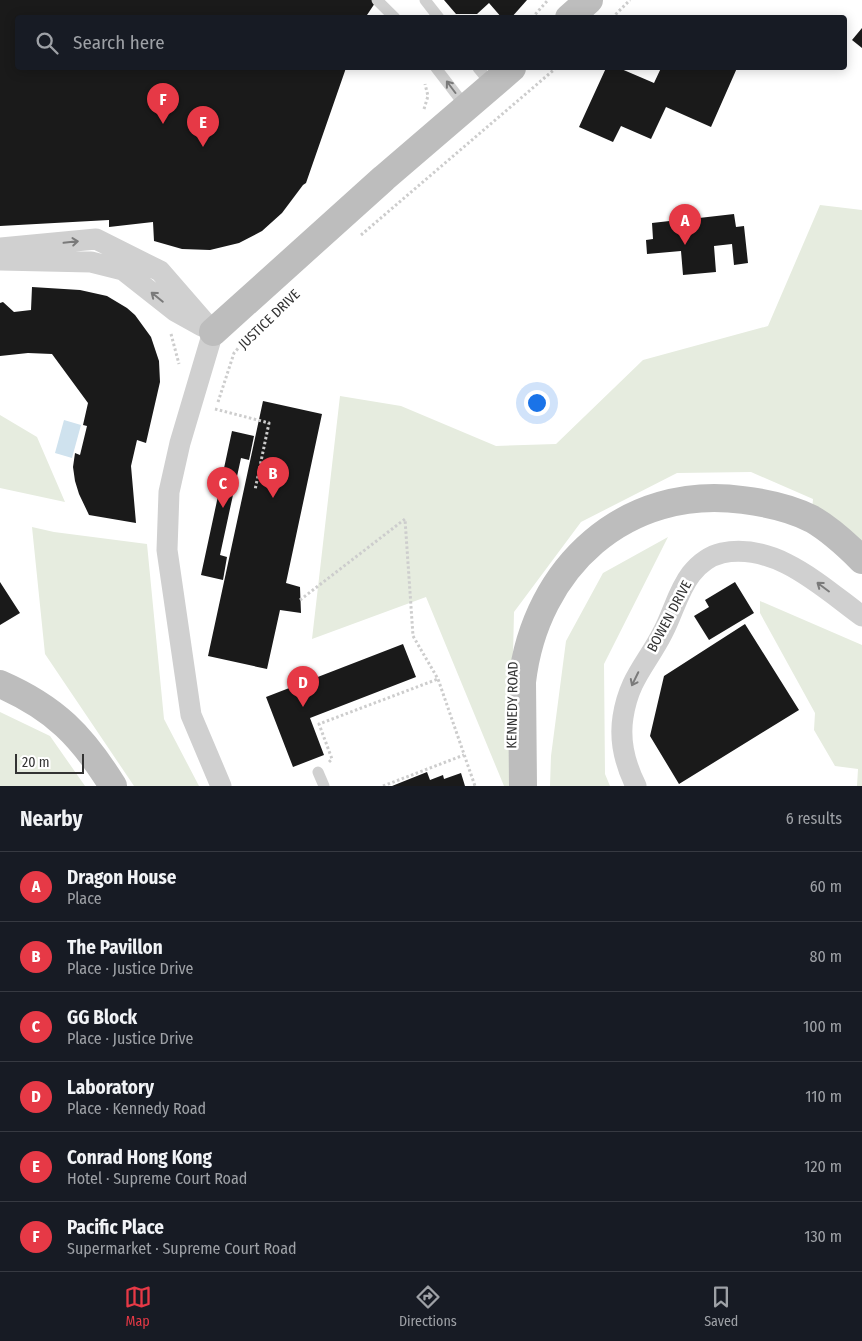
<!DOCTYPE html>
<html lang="en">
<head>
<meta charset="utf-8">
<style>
  :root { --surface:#171b24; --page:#242831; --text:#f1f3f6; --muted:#9ea1a6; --line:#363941; --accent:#e63946 }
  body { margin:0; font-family:"Fira Sans Condensed",sans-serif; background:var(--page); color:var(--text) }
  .scale { position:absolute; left:15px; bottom:12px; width:69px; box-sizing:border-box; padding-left:5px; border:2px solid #333; border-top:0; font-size:14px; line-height:18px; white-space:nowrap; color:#333; -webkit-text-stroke:4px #fff; paint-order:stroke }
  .you { position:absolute; left:536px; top:402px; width:18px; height:18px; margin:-12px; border:4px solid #fff; border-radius:50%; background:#1a73e8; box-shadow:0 0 0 8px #1a73e833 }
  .badge { display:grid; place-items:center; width:32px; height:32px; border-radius:50%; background:var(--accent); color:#fff; font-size:16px; font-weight:700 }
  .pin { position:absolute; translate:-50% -41px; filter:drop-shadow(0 1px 2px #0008) }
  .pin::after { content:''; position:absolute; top:26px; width:18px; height:15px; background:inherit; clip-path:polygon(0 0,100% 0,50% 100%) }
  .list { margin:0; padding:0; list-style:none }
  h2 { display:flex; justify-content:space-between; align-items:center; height:65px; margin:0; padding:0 20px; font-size:21px }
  h2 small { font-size:16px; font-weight:400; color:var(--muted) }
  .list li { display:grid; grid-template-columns:32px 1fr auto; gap:15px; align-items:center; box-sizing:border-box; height:70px; padding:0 20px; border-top:1px solid var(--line) }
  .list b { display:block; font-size:19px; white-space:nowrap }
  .list p { margin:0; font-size:16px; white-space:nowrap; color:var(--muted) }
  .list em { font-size:16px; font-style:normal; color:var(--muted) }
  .icon { flex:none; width:28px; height:28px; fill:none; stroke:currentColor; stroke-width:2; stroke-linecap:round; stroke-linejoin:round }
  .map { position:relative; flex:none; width:862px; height:786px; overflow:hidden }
  .search { position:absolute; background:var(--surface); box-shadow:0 2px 12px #0003; left:15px; right:15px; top:15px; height:55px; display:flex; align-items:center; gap:12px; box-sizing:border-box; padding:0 18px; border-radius:5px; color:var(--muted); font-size:19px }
  .sheet { height:485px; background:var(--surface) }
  nav { display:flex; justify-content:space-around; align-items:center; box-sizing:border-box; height:70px; border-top:1px solid var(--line); background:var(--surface); font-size:14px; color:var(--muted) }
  nav a { display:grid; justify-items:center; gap:2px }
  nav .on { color:var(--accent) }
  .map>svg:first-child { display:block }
</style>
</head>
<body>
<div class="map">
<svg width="862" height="786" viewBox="0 0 862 786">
  <rect width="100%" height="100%" fill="#fff"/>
  <path fill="#e6ecdf" d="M 820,205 L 862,210 L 862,551 L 812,510 L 813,499 L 751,472 L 677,473 L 581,522 L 514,612 L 510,786 L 504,786 L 426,597 L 312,639 L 340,396 L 401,406 L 496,446 L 556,444 L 643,360 L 768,326 Z
    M 0,415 L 37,437 L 65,502 L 0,488 Z
    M 32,527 L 54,532 L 147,544 L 164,719 L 199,786 L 134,786 L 45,654 Z
    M 668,537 L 604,664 L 605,774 L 610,786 L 550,786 L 551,756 L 566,641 L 603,573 Z
    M 760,601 L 862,645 L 862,786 L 857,786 L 858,769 L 835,766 L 814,730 L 815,713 L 760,613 Z
    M 0,712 L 50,736 L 85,786 L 0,786 Z"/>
  <path fill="#cfe2ee" d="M 64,420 L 81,425 L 72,458 L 55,453 Z"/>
  <path fill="#1a1a1a" d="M 0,0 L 377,0 L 365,18 L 18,18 L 18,68 L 346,68 L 306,183 L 303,185 L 282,213 L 262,231 L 239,243 L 210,250 L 182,249 L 154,241 L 153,222 L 109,227 L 109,220 L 0,226 Z
    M 444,0 L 527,0 L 511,18 L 502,18 L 489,3 L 477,14 L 456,14 Z
    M 862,28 L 862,48 L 852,40 Z
    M 606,68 L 619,68 L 654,83 L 661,68 L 737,68 L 711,127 L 666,107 L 651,139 L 621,126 L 613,142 L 579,127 Z
    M 699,213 L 699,218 L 734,214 L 736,227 L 744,226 L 748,263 L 734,265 L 732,244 L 714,246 L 716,272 L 683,275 L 681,251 L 647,254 L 646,240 L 653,239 L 652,223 L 687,219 L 687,215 Z
    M 32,287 L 80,290 L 107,296 L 127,308 L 135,315 L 151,337 L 159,361 L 160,382 L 146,443 L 137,440 L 131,466 L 136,523 L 89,515 L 79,494 L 75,481 L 73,467 L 75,453 L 80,455 L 87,426 L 83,425 L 88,403 L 52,354 L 28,353 L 0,356 L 0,303 L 3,302 L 14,312 L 31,310 Z
    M 263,401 L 322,414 L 286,583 L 300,587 L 301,613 L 280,610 L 267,669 L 208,656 Z
    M 232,431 L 254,436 L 249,460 L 241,458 L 220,555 L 227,557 L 223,580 L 201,575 Z
    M 0,582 L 20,613 L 0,625 Z
    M 735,582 L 754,613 L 709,640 L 694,616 L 709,607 L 705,600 Z
    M 745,624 L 799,710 L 679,784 L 650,736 L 664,676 Z
    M 403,644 L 416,677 L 310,718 L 324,755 L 293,767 L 266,697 Z
    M 427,772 L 430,780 L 443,775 L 444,779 L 461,773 L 465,786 L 392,786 Z"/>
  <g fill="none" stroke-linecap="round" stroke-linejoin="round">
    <path stroke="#cdcdcd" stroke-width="3" stroke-dasharray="2.5 2.5" stroke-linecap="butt" d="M 532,18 L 548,0
      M 612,18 L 630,0
      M 424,109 L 428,96 L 425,84
      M 361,235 L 556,68
      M 171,334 L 179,364
      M 218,402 L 234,353 L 249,336
      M 215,409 L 269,423 L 255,490
      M 300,600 L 405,519 L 413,636 L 438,679 L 475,786
      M 329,762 L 332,759 L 319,724 L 438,679
      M 383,786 L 464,755"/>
    <path stroke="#d0d0d0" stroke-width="11" d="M 377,0 L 395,18
      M 425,0 L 439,18
      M 436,68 L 466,107
      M 478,68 L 492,85
      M 318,772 L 324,786"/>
    <path stroke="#d0d0d0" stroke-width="21" d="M 0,248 L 96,239 L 160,271 L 213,332
      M 0,260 L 91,262 L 123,270 L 175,311 L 202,326
      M 213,332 L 180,443 L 169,492 L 167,550 L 191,715 L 221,786
      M 636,786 C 625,764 619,742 623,717 C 629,678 647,664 663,632 C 673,613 678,591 691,574 C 699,564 709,556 722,553 C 776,542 822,587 862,616"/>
    <path stroke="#bdbdbd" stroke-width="28" d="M 569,18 L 589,0
      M 213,332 L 384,178 L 512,68
      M 0,684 C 55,708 82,736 113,786
      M 523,786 L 522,682 C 535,567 626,484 743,500 C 767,503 791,508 812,519 C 831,530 847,545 862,560"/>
  </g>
  <defs><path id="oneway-shaft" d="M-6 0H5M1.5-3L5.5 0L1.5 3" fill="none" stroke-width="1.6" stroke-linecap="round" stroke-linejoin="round" transform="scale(1.25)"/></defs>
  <g stroke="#7a7a7a">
    <use href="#oneway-shaft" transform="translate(451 87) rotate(-127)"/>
    <use href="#oneway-shaft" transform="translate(71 242) rotate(-6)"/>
    <use href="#oneway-shaft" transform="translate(157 297) rotate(-141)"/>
    <use href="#oneway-shaft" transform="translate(823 587) rotate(-143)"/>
    <use href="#oneway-shaft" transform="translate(635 679) rotate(116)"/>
  </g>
  <g text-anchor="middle" stroke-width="5" stroke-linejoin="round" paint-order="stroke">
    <g font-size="14" fill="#333" stroke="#fff">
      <text transform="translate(269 319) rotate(-44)" y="5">JUSTICE DRIVE</text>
      <text transform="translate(669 616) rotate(-62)" y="5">BOWEN DRIVE</text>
      <text transform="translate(512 705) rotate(-89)" y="5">KENNEDY ROAD</text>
    </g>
  </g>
</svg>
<div class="scale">20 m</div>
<div class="you"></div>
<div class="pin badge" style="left:685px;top:245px">A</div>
<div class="pin badge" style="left:273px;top:498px">B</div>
<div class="pin badge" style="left:223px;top:508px">C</div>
<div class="pin badge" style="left:303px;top:707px">D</div>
<div class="pin badge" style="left:203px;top:147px">E</div>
<div class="pin badge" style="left:163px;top:124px">F</div>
<div class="search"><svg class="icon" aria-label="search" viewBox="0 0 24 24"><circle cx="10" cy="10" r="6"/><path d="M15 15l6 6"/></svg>Search here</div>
</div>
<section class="sheet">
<h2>Nearby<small>6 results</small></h2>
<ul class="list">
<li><span class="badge">A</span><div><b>Dragon House</b><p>Place</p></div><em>60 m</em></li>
<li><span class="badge">B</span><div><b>The Pavillon</b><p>Place · Justice Drive</p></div><em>80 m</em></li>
<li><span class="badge">C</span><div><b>GG Block</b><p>Place · Justice Drive</p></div><em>100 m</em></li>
<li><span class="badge">D</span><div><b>Laboratory</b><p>Place · Kennedy Road</p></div><em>110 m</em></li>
<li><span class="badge">E</span><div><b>Conrad Hong Kong</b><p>Hotel · Supreme Court Road</p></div><em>120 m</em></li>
<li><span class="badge">F</span><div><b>Pacific Place</b><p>Supermarket · Supreme Court Road</p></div><em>130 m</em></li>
</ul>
</section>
<nav>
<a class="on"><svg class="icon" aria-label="map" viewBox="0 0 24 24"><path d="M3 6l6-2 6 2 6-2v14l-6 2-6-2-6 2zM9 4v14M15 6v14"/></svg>Map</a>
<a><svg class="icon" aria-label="directions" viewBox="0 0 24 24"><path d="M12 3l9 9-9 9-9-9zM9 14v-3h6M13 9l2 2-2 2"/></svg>Directions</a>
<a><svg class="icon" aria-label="saved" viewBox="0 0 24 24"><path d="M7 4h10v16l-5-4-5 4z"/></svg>Saved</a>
</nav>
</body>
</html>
